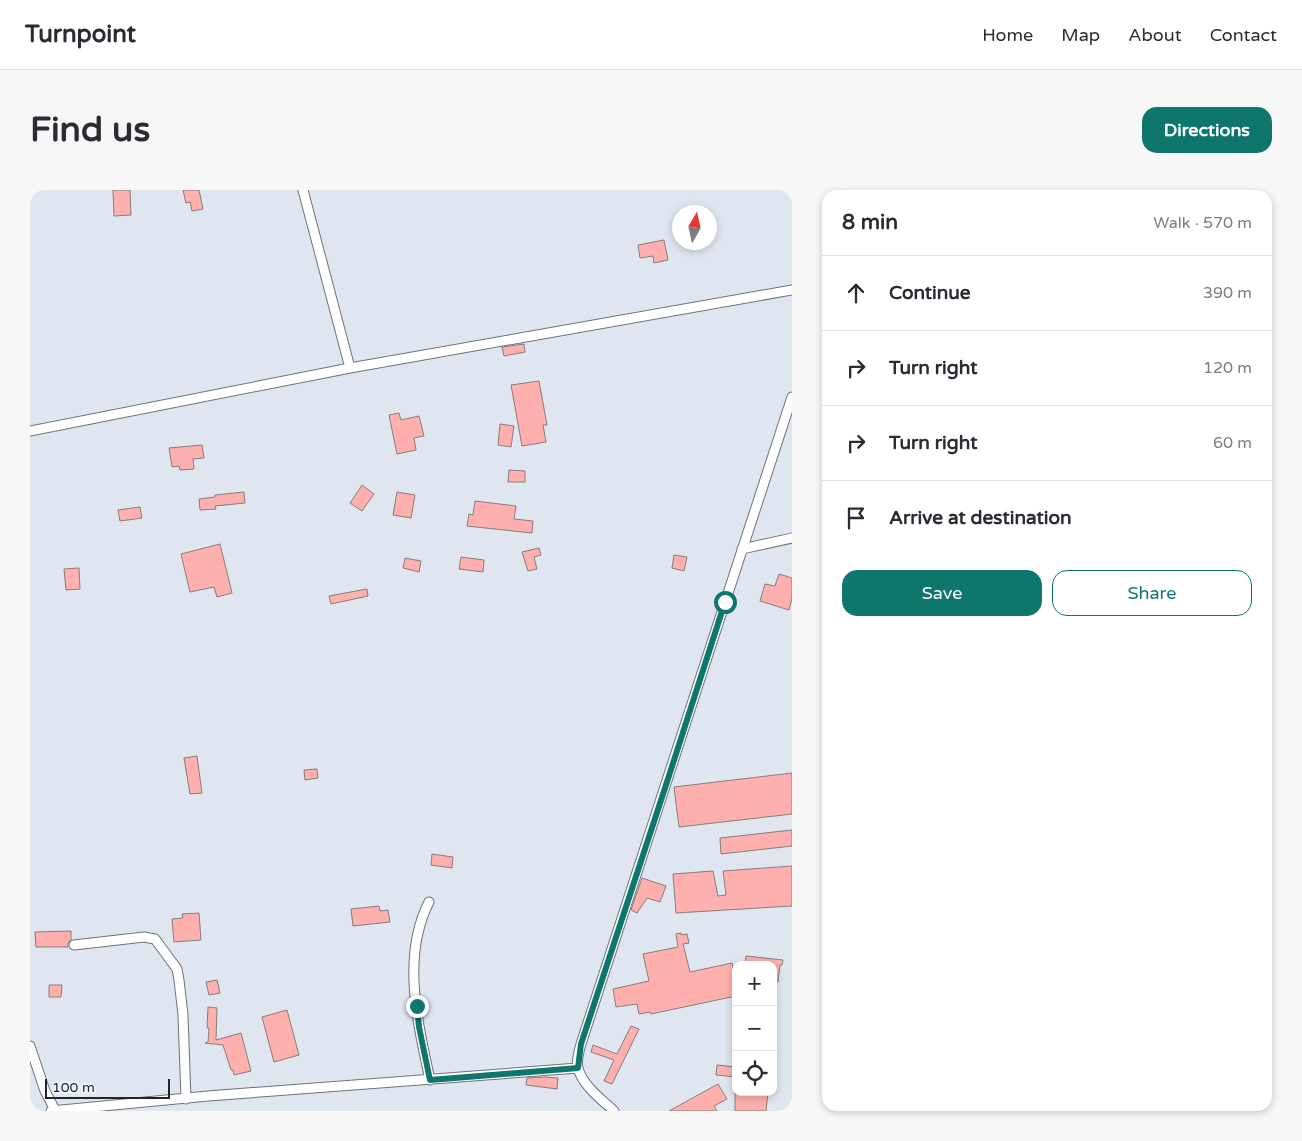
<!DOCTYPE html>
<html lang="en">
<head>
<meta charset="utf-8">
<style>
  :root { --surface:#fff; --page:#f7f7f7; --text:#2b2b33; --muted:#7c7c81; --line:#e1e1e2; --accent:#0f766e }
  body { margin:0; font-family:"Varela Round",sans-serif; background:var(--page); color:var(--text) }
  .controls { position:absolute; right:15px; bottom:15px; display:grid; overflow:hidden; border-radius:10px; box-shadow:0 2px 8px #0003 }
  .controls button { width:45px; height:45px; display:grid; place-items:center; padding:0; border:0; border-bottom:1px solid var(--line); background:var(--surface); color:var(--text); font:25px sans-serif }
  .compass { position:absolute; left:642px; top:15px; width:45px; height:45px; border-radius:50%; background:var(--surface); box-shadow:0 2px 8px #0003; rotate:9deg }
  .scale { position:absolute; left:15px; bottom:12px; width:125px; box-sizing:border-box; padding-left:5px; border:2px solid #222428; border-top:0; font-size:14px; line-height:18px; white-space:nowrap; color:#222428; -webkit-text-stroke:4px #ecf3fd; paint-order:stroke }
  .stop { position:absolute; width:15px; height:15px; margin:-11px; border:4px solid #0f766e; border-radius:50%; background:#fff }
  .stop.end { background:#0f766e; border-color:#fff; box-shadow:0 1px 5px #0008 }
  .list { margin:0; padding:0; list-style:none }
  h2 { display:flex; justify-content:space-between; align-items:center; height:65px; margin:0; padding:0 20px; font-size:21px }
  h2 small { font-size:16px; font-weight:400; color:var(--muted) }
  .list li { display:grid; grid-template-columns:32px 1fr auto; gap:15px; align-items:center; box-sizing:border-box; height:75px; padding:0 20px; border-top:1px solid var(--line) }
  .list b { display:block; font-size:19px; white-space:nowrap }
  .list em { font-size:16px; font-style:normal; color:var(--muted) }
  .actions { display:flex; gap:10px; padding:15px 20px }
  .actions a { flex:1; padding:11px 0; border:1px solid var(--accent); border-radius:15px; text-align:center; font-size:18px; color:var(--accent) }
  .actions .main { background:var(--accent); color:#fff }
  .icon { flex:none; width:28px; height:28px; fill:none; stroke:currentColor; stroke-width:2; stroke-linecap:round; stroke-linejoin:round }
  .map { position:relative; flex:none; width:762px; height:921px; overflow:hidden; border-radius:15px }
  header { display:flex; align-items:center; gap:30px; box-sizing:border-box; height:70px; padding:0 25px; background:var(--surface); border-bottom:1px solid var(--line) }
  header strong { font-size:24px }
  nav { display:flex; gap:28px; margin-inline-start:auto; font-size:18px }
  .intro { display:flex; align-items:center; justify-content:space-between; box-sizing:border-box; height:120px; padding:0 30px }
  h1 { margin:0; font-size:35px }
  .button { padding:12px 22px; border-radius:15px; background:var(--accent); color:#fff; font-size:18px; font-weight:700 }
  main { display:flex; gap:30px; padding:0 30px }
  aside { flex:1; background:var(--surface); border-radius:15px; box-shadow:0 2px 8px #0003 }
  .map>svg:first-child { display:block }
</style>
</head>
<body>
<header>
<strong>Turnpoint</strong>
<nav><a>Home</a><a>Map</a><a>About</a><a>Contact</a></nav>
</header>
<div class="intro"><h1>Find us</h1><a class="button">Directions</a></div>
<main>
<div class="map">
<svg width="762" height="921" viewBox="0 0 762 921">
  <rect width="100%" height="100%" fill="#dfe6f0"/>
  <path fill="#fdb0ad" stroke="#897c7b" d="M 83,0 L 100,0 L 101,25 L 84,26 Z
    M 153,0 L 169,0 L 173,19 L 162,21 L 160,12 L 156,13 Z
    M 634,50 L 638,70 L 624,73 L 623,66 L 610,68 L 608,55 Z
    M 494,154 L 495,162 L 474,166 L 472,157 Z
    M 509,191 L 517,235 L 513,235 L 516,252 L 492,256 L 481,195 Z
    M 369,223 L 371,230 L 389,226 L 394,246 L 384,248 L 386,260 L 367,264 L 359,225 Z
    M 470,234 L 484,236 L 481,257 L 468,255 Z
    M 172,255 L 174,268 L 163,269 L 164,279 L 150,280 L 149,276 L 142,277 L 139,258 Z
    M 479,280 L 495,281 L 495,292 L 478,292 Z
    M 332,295 L 344,304 L 332,321 L 320,313 Z
    M 214,302 L 215,313 L 185,316 L 186,319 L 170,320 L 169,309 L 185,307 L 185,305 Z
    M 367,302 L 385,305 L 381,328 L 363,325 Z
    M 445,311 L 486,316 L 484,329 L 503,331 L 502,343 L 437,336 L 439,324 L 443,325 Z
    M 110,317 L 112,328 L 90,331 L 88,320 Z
    M 190,354 L 202,403 L 187,407 L 184,397 L 160,402 L 151,364 Z
    M 509,358 L 511,365 L 504,367 L 507,379 L 498,381 L 492,362 Z
    M 644,365 L 657,367 L 654,381 L 642,378 Z
    M 431,367 L 454,370 L 453,382 L 429,379 Z
    M 375,368 L 391,371 L 389,382 L 373,378 Z
    M 49,378 L 50,399 L 36,400 L 34,379 Z
    M 749,384 L 762,388 L 762,408 L 759,420 L 730,411 L 735,394 L 745,396 Z
    M 337,399 L 338,406 L 301,414 L 299,406 Z
    M 167,566 L 172,603 L 160,604 L 154,568 Z
    M 287,579 L 288,588 L 275,590 L 274,580 Z
    M 762,583 L 762,624 L 649,637 L 644,597 Z
    M 762,640 L 762,656 L 691,664 L 690,648 Z
    M 402,664 L 423,667 L 422,678 L 401,675 Z
    M 762,676 L 762,716 L 646,723 L 643,684 L 683,681 L 688,706 L 696,705 L 693,681 Z
    M 612,688 L 636,696 L 630,712 L 617,708 L 607,723 L 601,720 Z
    M 349,716 L 350,721 L 358,720 L 360,732 L 323,736 L 321,719 Z
    M 169,723 L 171,750 L 144,752 L 142,729 L 153,728 L 152,724 Z
    M 41,741 L 41,750 L 38,753 L 38,757 L 6,757 L 5,742 Z
    M 651,743 L 651,745 L 657,744 L 659,753 L 653,754 L 660,782 L 702,773 L 706,789 L 706,806 L 621,824 L 620,822 L 609,824 L 607,814 L 586,817 L 583,799 L 619,791 L 613,764 L 648,757 L 646,744 Z
    M 716,766 L 753,770 L 752,775 L 750,775 L 748,792 L 743,791 L 743,775 L 715,775 Z
    M 187,790 L 190,803 L 179,805 L 176,792 Z
    M 19,795 L 32,795 L 31,807 L 19,807 Z
    M 178,817 L 187,818 L 186,850 L 211,843 L 221,881 L 204,885 L 203,880 L 201,880 L 193,855 L 175,853 L 178,852 L 179,838 L 177,838 Z
    M 257,820 L 269,865 L 244,872 L 232,827 Z
    M 601,836 L 609,839 L 582,894 L 574,891 L 584,870 L 561,862 L 563,855 L 587,864 Z
    M 687,875 L 706,877 L 706,887 L 686,885 Z
    M 516,887 L 528,888 L 527,899 L 496,895 L 497,888 Z
    M 688,894 L 697,909 L 684,916 L 687,921 L 639,921 Z
    M 705,902 L 738,902 L 736,921 L 705,921 Z"/>
  <g fill="none" stroke-linecap="round" stroke-linejoin="round">
    <defs>
      <path id="street" d="M 273,0 L 320,178
        M 0,241 L 320,178 L 762,100
        M 712,359 L 762,348
        M 399,712 C 371,767 388,833 400,890
        M 44,755 L 114,747 L 125,749 L 147,779 L 149,790 L 153,825 L 156,909
        M 0,856 L 15,901 L 25,920
        M 21,921 L 178,906 L 548,878
        M 584,921 C 572,910 552,895 548,878 C 546,871 549,861 551,854 L 762,207"/>
    </defs>
    <use href="#street" stroke="#6d737c" stroke-width="11"/>
    <use href="#street" stroke="#fff" stroke-width="9"/>
  </g>
  <g fill="none" stroke-linecap="round" stroke-linejoin="round">
    <path stroke="#0f766e" stroke-width="6" d="M 387,816 L 389,837 L 400,890 L 548,878 L 551,854 L 636,595 L 695,412"/>
  </g>
</svg>
<div class="controls">
<button>+</button>
<button>−</button>
<button><svg class="icon" aria-label="locate" viewBox="0 0 24 24"><circle cx="12" cy="12" r="6"/><path d="M12 2v4M12 18v4M2 12h4M18 12h4"/></svg></button>
</div>
<svg class="compass" viewBox="-18 -18 36 36"><path d="M0-13l5 13h-10z" fill="#e53935"/><path d="M0 13l5-13h-10z" fill="#7c7c81"/></svg>
<div class="scale">100 m</div>
<div class="stop" style="left:695px;top:412px"></div>
<div class="stop end" style="left:387px;top:816px"></div>
</div>
<aside>
<h2>8 min<small>Walk · 570 m</small></h2>
<ul class="list">
<li><svg class="icon" aria-label="ahead" viewBox="0 0 24 24"><path d="M12 20V5M6 11l6-6 6 6"/></svg><div><b>Continue</b></div><em>390 m</em></li>
<li><svg class="icon" aria-label="right" viewBox="0 0 24 24"><path d="M7 20v-9h11M14 6l5 5-5 5"/></svg><div><b>Turn right</b></div><em>120 m</em></li>
<li><svg class="icon" aria-label="right" viewBox="0 0 24 24"><path d="M7 20v-9h11M14 6l5 5-5 5"/></svg><div><b>Turn right</b></div><em>60 m</em></li>
<li><svg class="icon" aria-label="arrive" viewBox="0 0 24 24"><path d="M6 21V4h12l-3 4 3 4H6"/></svg><div><b>Arrive at destination</b></div></li>
</ul>
<div class="actions"><a class="main">Save</a><a>Share</a></div>
</aside>
</main>
</body>
</html>
